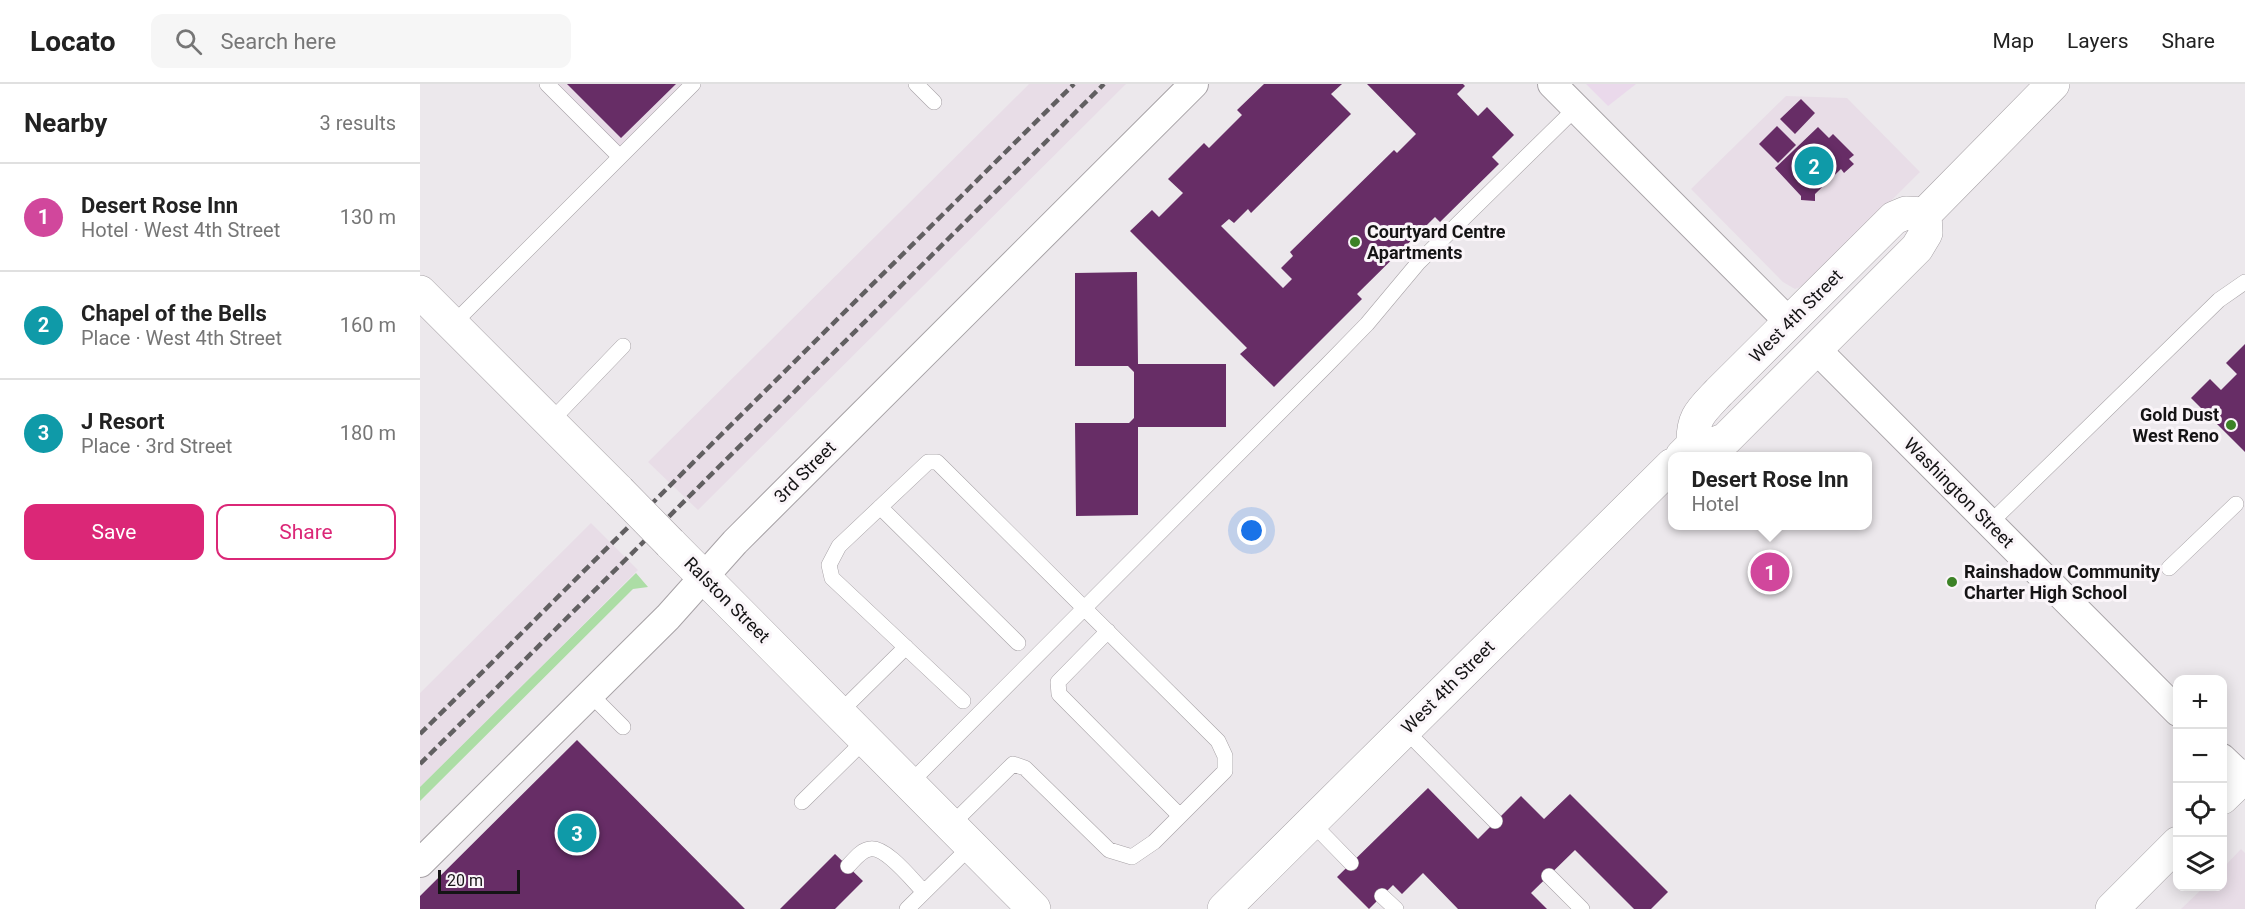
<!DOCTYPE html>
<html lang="en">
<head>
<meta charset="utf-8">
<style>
  :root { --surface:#fff; --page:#f6f6f6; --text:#222; --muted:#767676; --line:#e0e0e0; --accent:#db2777 }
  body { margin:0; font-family:Roboto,sans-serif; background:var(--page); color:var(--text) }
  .controls { position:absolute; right:18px; bottom:18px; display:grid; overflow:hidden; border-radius:12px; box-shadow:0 3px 15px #0003 }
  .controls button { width:54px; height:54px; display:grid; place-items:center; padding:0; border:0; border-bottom:2px solid var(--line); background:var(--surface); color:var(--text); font:30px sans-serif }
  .scale { position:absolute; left:18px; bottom:15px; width:82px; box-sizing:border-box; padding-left:6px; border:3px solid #151415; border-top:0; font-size:16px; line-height:21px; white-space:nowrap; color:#151415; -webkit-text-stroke:4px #faf5f9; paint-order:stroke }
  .you { position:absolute; left:832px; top:447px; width:21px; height:21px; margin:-15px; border:4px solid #fff; border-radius:50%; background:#1a73e8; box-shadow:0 0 0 9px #1a73e833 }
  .badge { display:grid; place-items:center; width:39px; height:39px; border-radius:50%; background:var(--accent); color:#fff; font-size:20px; font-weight:700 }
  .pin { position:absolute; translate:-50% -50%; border:3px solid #fff; box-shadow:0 2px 6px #0006 }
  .popup { position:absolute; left:1248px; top:368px; width:204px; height:78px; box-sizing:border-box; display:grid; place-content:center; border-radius:12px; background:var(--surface); filter:drop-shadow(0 2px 4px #0005); font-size:20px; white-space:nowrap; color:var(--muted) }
  .popup b { font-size:22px; color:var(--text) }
  .popup::after { content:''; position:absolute; left:50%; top:100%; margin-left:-12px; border:12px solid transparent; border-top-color:var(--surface) }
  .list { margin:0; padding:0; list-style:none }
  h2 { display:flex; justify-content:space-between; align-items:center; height:78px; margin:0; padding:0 24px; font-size:26px }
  h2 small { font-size:20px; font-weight:400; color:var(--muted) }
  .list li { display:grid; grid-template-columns:39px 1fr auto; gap:18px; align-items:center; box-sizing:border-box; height:108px; padding:0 24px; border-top:2px solid var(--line) }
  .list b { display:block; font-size:22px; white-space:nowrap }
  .list p { margin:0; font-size:20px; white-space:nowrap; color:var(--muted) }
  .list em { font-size:20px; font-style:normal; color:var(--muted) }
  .actions { display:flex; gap:12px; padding:18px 24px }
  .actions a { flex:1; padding:14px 0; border:2px solid var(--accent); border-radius:12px; text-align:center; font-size:21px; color:var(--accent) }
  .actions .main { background:var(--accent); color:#fff }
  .icon { flex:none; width:33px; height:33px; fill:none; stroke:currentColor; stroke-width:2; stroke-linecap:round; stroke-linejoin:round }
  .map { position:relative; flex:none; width:1825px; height:825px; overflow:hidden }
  header { display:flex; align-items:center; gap:36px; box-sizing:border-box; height:84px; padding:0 30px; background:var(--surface); border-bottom:2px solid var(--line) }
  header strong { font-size:28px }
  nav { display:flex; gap:33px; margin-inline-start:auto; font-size:21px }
  .search { width:420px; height:54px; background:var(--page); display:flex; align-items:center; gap:15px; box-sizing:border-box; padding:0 21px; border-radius:12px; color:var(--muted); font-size:22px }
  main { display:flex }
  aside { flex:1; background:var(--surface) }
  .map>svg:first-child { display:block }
</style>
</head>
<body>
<header>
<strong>Locato</strong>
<div class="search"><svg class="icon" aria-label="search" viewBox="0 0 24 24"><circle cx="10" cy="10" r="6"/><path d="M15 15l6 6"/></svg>Search here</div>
<nav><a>Map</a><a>Layers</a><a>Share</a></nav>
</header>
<main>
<aside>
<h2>Nearby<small>3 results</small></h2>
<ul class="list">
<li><span class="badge" style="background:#d1479c">1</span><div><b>Desert Rose Inn</b><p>Hotel · West 4th Street</p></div><em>130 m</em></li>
<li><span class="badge" style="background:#0f9aa8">2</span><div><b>Chapel of the Bells</b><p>Place · West 4th Street</p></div><em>160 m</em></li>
<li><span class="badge" style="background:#0f9aa8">3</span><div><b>J Resort</b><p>Place · 3rd Street</p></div><em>180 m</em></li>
</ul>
<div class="actions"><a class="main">Save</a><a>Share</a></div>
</aside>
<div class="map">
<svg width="1825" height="825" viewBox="0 0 1825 825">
  <rect width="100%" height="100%" fill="#ece8ec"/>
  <path fill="#e8dde7" d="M 127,0 L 273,0 L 200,73 Z
    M 609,0 L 706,0 L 278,426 L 228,378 Z
    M 1366,12 L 1427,14 L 1500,88 L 1387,200 L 1375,205 L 1363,198 L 1271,105 Z
    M 171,439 L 218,486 L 0,703 L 0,609 Z
    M 1821,765 L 1825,769 L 1825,825 L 1761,825 L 1784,803 L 1802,802 L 1803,784 Z"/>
  <path fill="#ead9eb" d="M 1166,0 L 1216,0 L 1188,22 Z"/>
  <path fill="#acdda5" d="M 216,489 L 228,503 L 213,505 L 0,717 L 0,703 Z"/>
  <path fill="#672d66" d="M 147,0 L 256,0 L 201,54 Z
    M 844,0 L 922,0 L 911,10 L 931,30 L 831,129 L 828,125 L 814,139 L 809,135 L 801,142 L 863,204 L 872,195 L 861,184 L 873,172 L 870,168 L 974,66 L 977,69 L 996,50 L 947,0 L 1043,0 L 1045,2 L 1037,10 L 1058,32 L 1067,23 L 1094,51 L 1072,73 L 1079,80 L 1020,138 L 1015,133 L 937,210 L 942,215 L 854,303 L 820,270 L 827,264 L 710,147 L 732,126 L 739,133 L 763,109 L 748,95 L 784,59 L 789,64 L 822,31 L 817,26 Z
    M 1381,15 L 1395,29 L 1375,50 L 1360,35 Z
    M 1357,42 L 1376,61 L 1358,79 L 1339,60 Z
    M 1398,43 L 1409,54 L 1413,50 L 1434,71 L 1429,75 L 1434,80 L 1424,89 L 1421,85 L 1395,110 L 1395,117 L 1381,116 L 1381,112 L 1355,84 Z
    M 717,188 L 718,280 L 806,280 L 806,343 L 718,343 L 718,431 L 656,432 L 655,339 L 709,339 L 714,334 L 714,288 L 708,282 L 655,282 L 655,189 Z
    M 1825,260 L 1825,368 L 1771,314 L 1790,295 L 1801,306 L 1817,290 L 1806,279 Z
    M 157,656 L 325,825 L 0,825 L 0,812 Z
    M 1008,704 L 1058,755 L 1101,712 L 1124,735 L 1150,710 L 1248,808 L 1231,825 L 1214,825 L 1155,766 L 1111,809 L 1127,825 L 1038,825 L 1003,789 L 982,810 L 973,801 L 949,825 L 917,793 Z
    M 415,770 L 443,797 L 415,825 L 360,825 Z"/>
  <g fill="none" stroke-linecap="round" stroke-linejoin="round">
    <defs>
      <path id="lane" d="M 127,0 L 200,73
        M 496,0 L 514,18
        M 33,240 L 273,0
        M 130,338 L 203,262
        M 460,423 L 598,559
        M 1570,439 L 1799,216 L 1825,198
        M 1749,484 L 1816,420
        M 688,547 L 638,598 L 639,610 L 760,732
        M 170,610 L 203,643
        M 419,629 L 486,563
        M 985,646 L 1075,737
        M 489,700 L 907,281 L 947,240 L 998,179 L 1156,24
        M 382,718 L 445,656
        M 891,738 L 931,779
        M 530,742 L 593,680 L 605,684 L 689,766 L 712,773 L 734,758 L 805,687 L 805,672 L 798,657 L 517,378 L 508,378 L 419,462 L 409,481 L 412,494 L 543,617
        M 428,782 C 434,776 441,766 450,765 C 466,762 493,797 504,808
        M 1129,792 L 1162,825
        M 962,812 L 976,825
        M 487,825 L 551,762"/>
      <path id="street" d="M 1132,0 L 1370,239
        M 1397,266 L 1758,628
        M 1802,674 L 1823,694
        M 0,779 L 248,533 L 315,458 L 774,0"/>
      <path id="secondary" d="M 0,208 L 199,407
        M 1273,361 C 1272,333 1281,327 1299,308 L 1474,134 L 1486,129 L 1505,130 L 1633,0
        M 1262,372 L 1273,361 L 1291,361 L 1306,355 L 1497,164 L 1506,149 L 1505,130
        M 250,459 L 614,825
        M 1802,714 L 1825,692
        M 804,825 L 1252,381
        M 1692,825 L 1758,759"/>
    </defs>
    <use href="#lane" stroke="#a7a2a6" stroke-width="16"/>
    <use href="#street" stroke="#a7a2a6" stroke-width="30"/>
    <use href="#secondary" stroke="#a7a2a6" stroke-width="34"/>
    <use href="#lane" stroke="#fff" stroke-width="15"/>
    <use href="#street" stroke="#fff" stroke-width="28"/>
    <use href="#secondary" stroke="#fff" stroke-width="33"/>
    <path stroke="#615f61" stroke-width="4.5" stroke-dasharray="9 4.5" stroke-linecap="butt" d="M 0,650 L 654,0
      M 0,680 L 684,0"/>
    <defs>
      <path id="secondary-bridge" d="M 199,407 L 250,459"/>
    </defs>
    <use href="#secondary-bridge" stroke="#a7a2a6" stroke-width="34" stroke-linecap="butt"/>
    <use href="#secondary-bridge" stroke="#fff" stroke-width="33"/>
  </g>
  <g fill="#3c8226" stroke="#faf5f9" stroke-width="2">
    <circle cx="935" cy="158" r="6"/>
    <circle cx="1811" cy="341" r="6"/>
    <circle cx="1532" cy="498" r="6"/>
  </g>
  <g text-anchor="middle" stroke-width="6" stroke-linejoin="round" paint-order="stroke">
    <g font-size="18" font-weight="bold" fill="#151415" stroke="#faf5f9" text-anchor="start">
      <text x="947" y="154">Courtyard Centre<tspan x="947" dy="21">Apartments</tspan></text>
      <text x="1799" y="337" text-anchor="end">Gold Dust<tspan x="1799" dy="21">West Reno</tspan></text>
      <text x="1544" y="494">Rainshadow Community<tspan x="1544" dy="21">Charter High School</tspan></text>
    </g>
    <g font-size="18" fill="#151415" stroke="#faf5f9">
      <text transform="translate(1376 232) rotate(-45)" y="6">West 4th Street</text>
      <text transform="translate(385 388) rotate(-45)" y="6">3rd Street</text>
      <text transform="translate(1539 409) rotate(45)" y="6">Washington Street</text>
      <text transform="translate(307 516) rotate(45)" y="6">Ralston Street</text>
      <text transform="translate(1028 603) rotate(-45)" y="6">West 4th Street</text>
    </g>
  </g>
</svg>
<div class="controls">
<button>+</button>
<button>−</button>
<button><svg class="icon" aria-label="locate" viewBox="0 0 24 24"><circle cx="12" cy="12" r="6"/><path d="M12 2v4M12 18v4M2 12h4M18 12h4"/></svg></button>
<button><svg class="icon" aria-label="layers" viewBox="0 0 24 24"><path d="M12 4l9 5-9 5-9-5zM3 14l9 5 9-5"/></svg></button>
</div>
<div class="scale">20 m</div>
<div class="you"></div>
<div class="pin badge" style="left:1350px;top:488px;background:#d1479c">1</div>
<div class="popup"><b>Desert Rose Inn</b>Hotel</div>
<div class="pin badge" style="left:1394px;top:82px;background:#0f9aa8">2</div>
<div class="pin badge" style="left:157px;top:749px;background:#0f9aa8">3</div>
</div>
</main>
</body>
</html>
